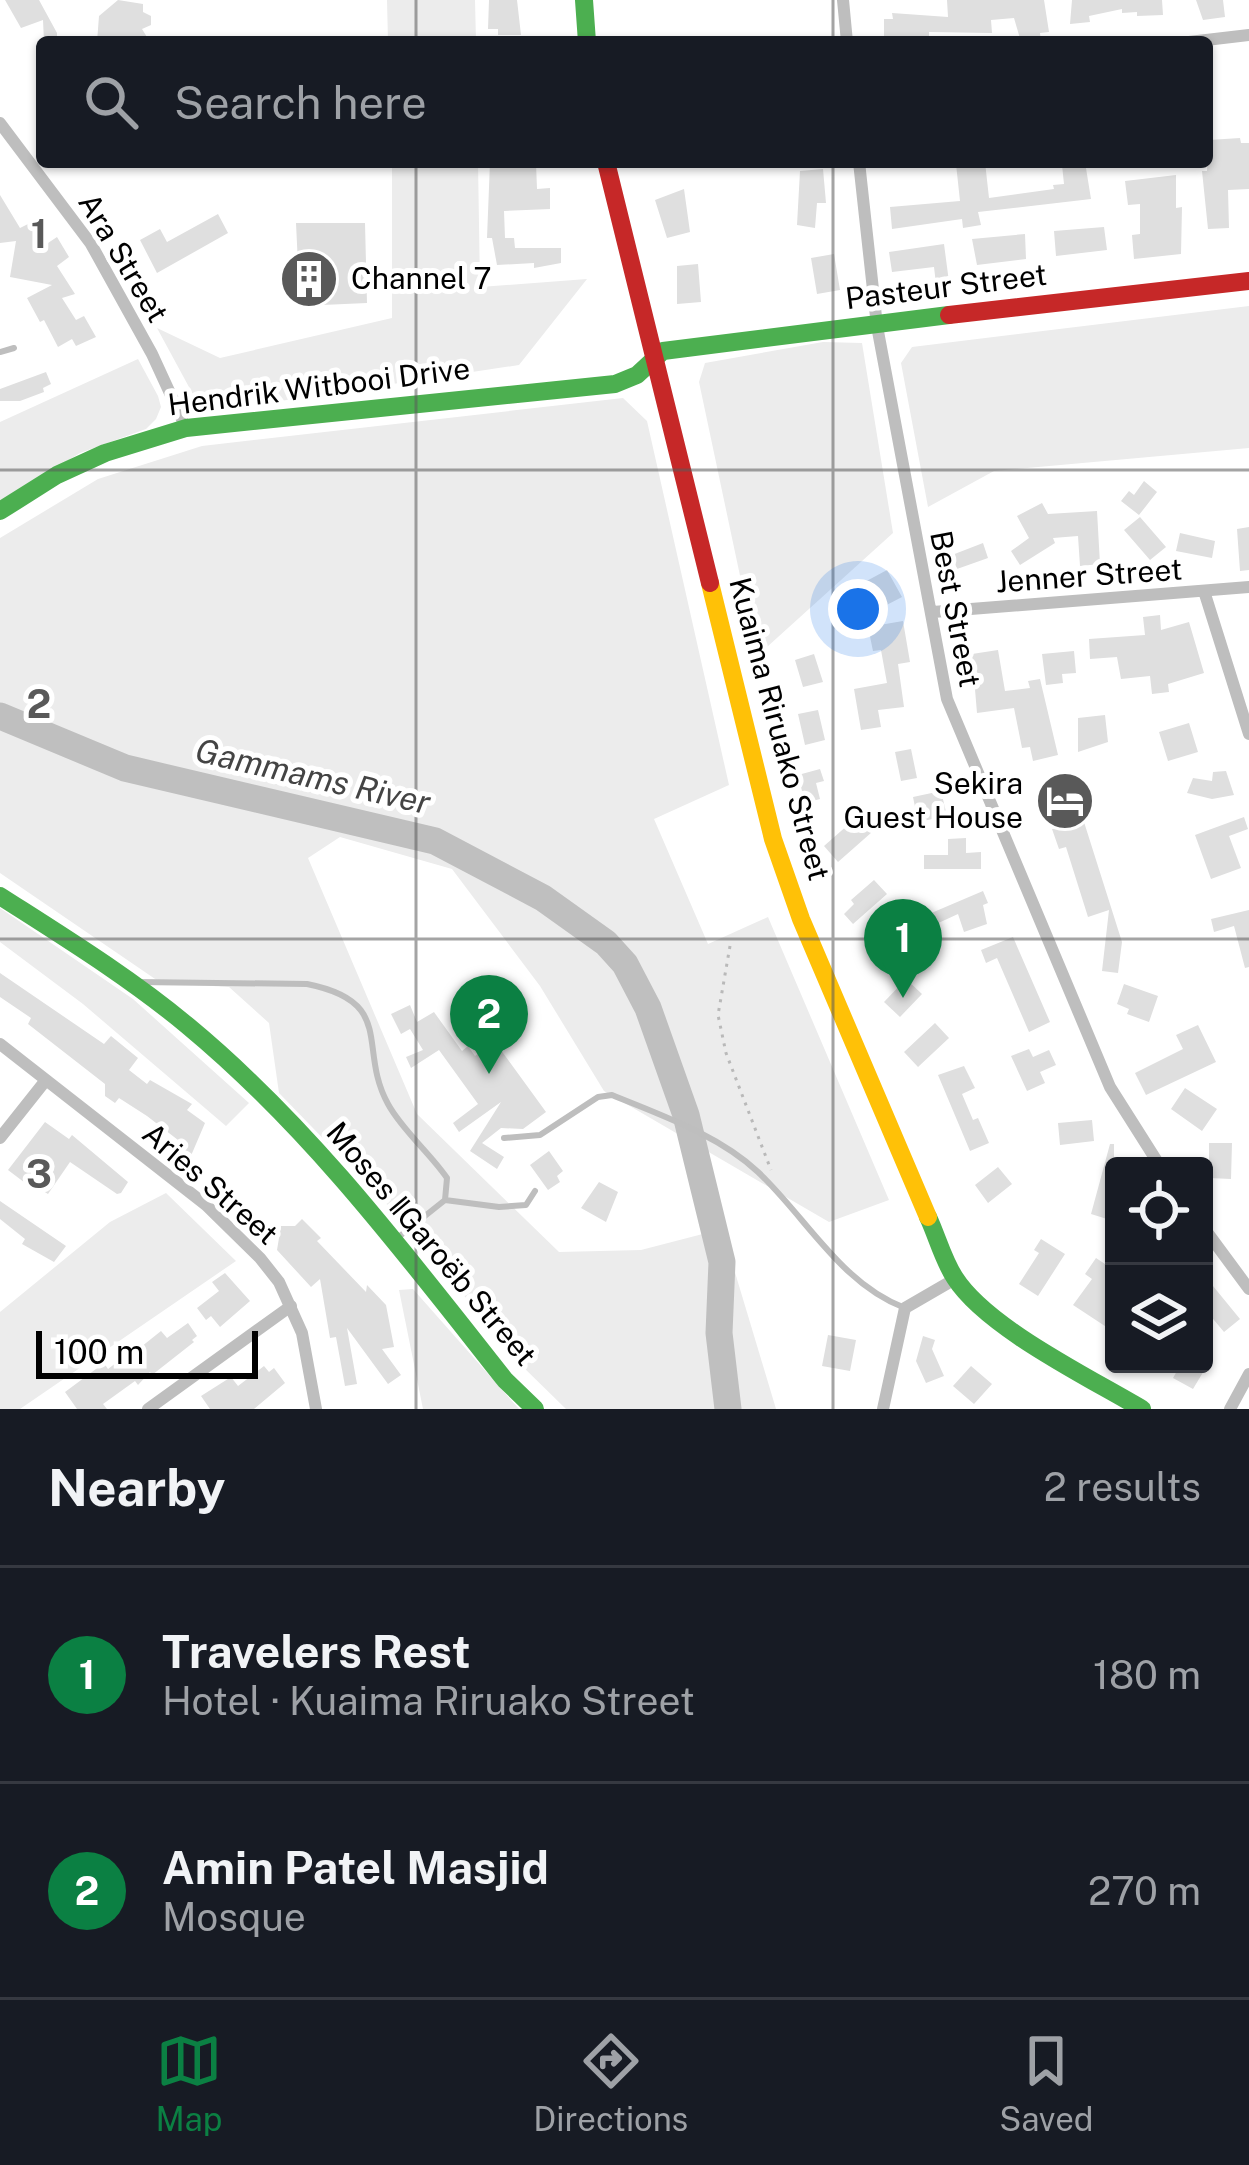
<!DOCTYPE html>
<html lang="en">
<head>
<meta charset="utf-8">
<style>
  :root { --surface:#171b24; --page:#20242c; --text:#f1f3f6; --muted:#9ea1a6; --line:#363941; --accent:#0b8043 }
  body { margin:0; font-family:"Public Sans",sans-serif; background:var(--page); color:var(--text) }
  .controls { position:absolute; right:36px; bottom:36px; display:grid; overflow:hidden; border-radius:12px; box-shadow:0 3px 9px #0004 }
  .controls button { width:108px; height:108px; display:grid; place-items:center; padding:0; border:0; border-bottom:3px solid var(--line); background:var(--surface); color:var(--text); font:60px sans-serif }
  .scale { position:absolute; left:36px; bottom:30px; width:222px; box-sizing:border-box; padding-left:12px; border:6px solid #000; border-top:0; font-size:33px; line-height:42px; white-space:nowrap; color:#000; -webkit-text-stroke:9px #fff; paint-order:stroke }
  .you { position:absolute; left:858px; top:609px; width:42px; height:42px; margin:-30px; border:9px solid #fff; border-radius:50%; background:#1a73e8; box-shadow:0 0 0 18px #1a73e833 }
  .badge { display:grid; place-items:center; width:78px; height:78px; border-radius:50%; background:var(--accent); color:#fff; font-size:39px; font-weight:700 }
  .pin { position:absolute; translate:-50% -99px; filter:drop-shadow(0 3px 6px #0008) }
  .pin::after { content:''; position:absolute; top:63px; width:42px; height:36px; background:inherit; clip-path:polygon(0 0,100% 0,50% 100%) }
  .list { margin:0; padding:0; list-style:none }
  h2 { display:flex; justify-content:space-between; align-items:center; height:156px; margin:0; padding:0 48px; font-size:51px }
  h2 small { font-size:39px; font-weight:400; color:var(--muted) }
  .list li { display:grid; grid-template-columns:78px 1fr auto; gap:36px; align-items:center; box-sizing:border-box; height:216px; padding:0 48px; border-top:3px solid var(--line) }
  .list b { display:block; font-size:45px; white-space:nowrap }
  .list p { margin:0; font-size:39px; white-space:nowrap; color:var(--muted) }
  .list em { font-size:39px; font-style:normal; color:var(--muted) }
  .icon { flex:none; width:66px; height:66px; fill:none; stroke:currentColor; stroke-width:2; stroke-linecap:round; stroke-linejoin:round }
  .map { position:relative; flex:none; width:1249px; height:1409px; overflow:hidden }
  .search { position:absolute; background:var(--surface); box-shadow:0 3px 9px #0004; left:36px; right:36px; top:36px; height:132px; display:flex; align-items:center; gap:30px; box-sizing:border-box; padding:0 42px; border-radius:12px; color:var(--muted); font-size:45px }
  .sheet { height:588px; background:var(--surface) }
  nav { display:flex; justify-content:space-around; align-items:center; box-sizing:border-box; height:168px; border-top:3px solid var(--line); background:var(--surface); font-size:33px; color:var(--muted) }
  nav a { display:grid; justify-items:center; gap:6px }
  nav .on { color:var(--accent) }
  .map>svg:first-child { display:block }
</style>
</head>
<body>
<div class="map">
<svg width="1249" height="1409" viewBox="0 0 1249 1409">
  <rect width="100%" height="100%" fill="#fff"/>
  <path fill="#ececec" d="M 387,0 L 475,0 L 476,42 L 388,42 Z
    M 392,162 L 478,162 L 480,287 L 587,279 L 519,365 L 220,410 L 206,409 L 196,400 L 157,328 L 220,358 L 392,318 Z
    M 1249,306 L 1249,448 L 994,471 L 928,507 L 901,363 L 912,347 Z
    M 823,342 L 862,343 L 893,533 L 757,656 L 699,382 L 705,363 Z
    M 138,359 L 158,396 L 161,407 L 156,419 L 146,429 L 80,453 L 0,502 L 0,422 Z
    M 623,398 L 647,421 L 729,785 L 654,819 L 708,944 L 768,917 L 889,1200 L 829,1222 L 604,1091 L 540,986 L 452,869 L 340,837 L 308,858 L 417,1114 L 559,1252 L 641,1250 L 722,1229 L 776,1409 L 566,1409 L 520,1364 L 404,1222 L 279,1093 L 269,1023 L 229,987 L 161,983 L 0,873 L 0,538 L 98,479 L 202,446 Z
    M 0,908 L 133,999 L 249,1103 L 226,1126 L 83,1004 L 0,942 Z
    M 166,1193 L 236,1261 L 20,1409 L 0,1409 L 0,1312 L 110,1222 Z
    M 413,1289 L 519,1409 L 423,1409 L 399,1290 Z"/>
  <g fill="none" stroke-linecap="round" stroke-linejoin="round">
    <path stroke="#bfbfbf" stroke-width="27" d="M 0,716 L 125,768 L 435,841 L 543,898 L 606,943 L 625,964 L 648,1008 L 686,1115 L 722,1262 L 719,1333 L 728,1409"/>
  </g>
  <path fill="#dfdfdf" d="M 5,0 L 39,0 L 57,33 L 57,42 L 44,42 L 43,20 L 21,28 Z
    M 118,0 L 143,4 L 143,12 L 151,16 L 151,25 L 142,29 L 150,42 L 97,42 L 99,16 Z
    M 489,0 L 517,0 L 521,35 L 498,35 L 498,29 L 488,29 Z
    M 947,0 L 1044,0 L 1049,32 L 1040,33 L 1041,42 L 1021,42 L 1014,18 L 991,20 L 992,33 L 929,32 L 929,41 L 884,42 L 884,19 L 893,19 L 892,13 L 948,17 Z
    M 1072,0 L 1162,0 L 1163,15 L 1137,16 L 1137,12 L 1122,13 L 1122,9 L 1089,16 L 1090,22 L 1070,24 Z
    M 1196,0 L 1223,0 L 1225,17 L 1203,20 Z
    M 1240,138 L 1241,143 L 1249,143 L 1249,189 L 1228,190 L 1229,228 L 1208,229 L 1202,171 L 1207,171 L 1209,140 Z
    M 490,162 L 536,163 L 537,189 L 550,188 L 550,209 L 504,211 L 505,238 L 514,238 L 515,248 L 561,248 L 561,263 L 534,268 L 534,263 L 497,265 L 492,238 L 487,238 Z
    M 985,162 L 989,198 L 1054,189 L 1053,185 L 1064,184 L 1062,165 L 1085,162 L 1091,199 L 978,212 L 981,225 L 963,228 L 962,219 L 892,229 L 890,207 L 960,201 L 956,164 Z
    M 823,169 L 826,203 L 817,203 L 815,228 L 797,225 L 800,171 Z
    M 1176,175 L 1176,208 L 1182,207 L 1181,254 L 1134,259 L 1132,235 L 1140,234 L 1140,204 L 1128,205 L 1125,181 Z
    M 684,189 L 690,232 L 667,238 L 655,200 Z
    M 0,195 L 20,228 L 34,221 L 48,243 L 57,237 L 69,257 L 57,266 L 75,294 L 62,298 L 76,320 L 84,316 L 96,337 L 76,346 L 72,339 L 58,347 L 44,320 L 40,322 L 27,298 L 52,285 L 10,277 L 16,241 L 0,243 Z
    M 218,214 L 228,233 L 157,273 L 140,240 L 160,229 L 167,242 Z
    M 296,223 L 365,223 L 367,303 L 300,306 Z
    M 1104,227 L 1107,250 L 1056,256 L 1054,231 Z
    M 1025,234 L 1026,259 L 977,265 L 972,239 Z
    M 944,244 L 949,282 L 936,284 L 934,267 L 892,272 L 889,252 Z
    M 834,254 L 840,290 L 817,294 L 811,258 Z
    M 698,264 L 701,302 L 677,304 L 677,266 Z
    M 46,372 L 51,384 L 43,388 L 44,392 L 20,401 L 0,401 L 0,389 Z
    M 1144,481 L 1157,492 L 1139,515 L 1121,501 L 1129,491 L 1134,495 Z
    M 1042,503 L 1048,514 L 1097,511 L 1100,564 L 1080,566 L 1078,536 L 1053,538 L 1055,543 L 1020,565 L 1011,551 L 1029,538 L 1017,516 Z
    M 1140,517 L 1166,547 L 1150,560 L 1124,530 Z
    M 1249,527 L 1249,570 L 1240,571 L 1237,529 Z
    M 1180,533 L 1215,541 L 1212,558 L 1176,551 Z
    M 983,543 L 988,558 L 957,569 L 952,555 Z
    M 887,570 L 902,597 L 875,611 L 861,584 Z
    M 1160,615 L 1161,630 L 1189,622 L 1204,673 L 1168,684 L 1169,692 L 1152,694 L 1150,676 L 1121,679 L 1117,657 L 1090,659 L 1089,639 L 1145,635 L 1143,617 Z
    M 903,621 L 910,662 L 898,664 L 904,707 L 878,710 L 881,727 L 861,730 L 854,689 L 887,683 L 881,650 L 873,651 L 868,627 Z
    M 998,650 L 1005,691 L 1030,688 L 1028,681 L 1040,679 L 1058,755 L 1033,761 L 1030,747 L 1022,748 L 1014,708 L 977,713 L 972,654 Z
    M 1074,651 L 1076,673 L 1062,674 L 1063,683 L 1046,685 L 1042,654 Z
    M 814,654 L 823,682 L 803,687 L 795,660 Z
    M 818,710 L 825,740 L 805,745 L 798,714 Z
    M 1105,715 L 1108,742 L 1078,752 L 1078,718 Z
    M 1189,723 L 1198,752 L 1168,761 L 1159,732 Z
    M 911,749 L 917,778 L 901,781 L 895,752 Z
    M 820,769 L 824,781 L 816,783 L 820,799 L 805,803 L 798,775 Z
    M 1226,771 L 1234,795 L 1212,799 L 1187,793 L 1193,778 L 1212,781 L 1213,772 Z
    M 941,791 L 947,816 L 918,822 L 913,797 Z
    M 866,809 L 880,825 L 838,862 L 824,846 Z
    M 1244,817 L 1248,829 L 1229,836 L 1241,868 L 1211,879 L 1195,835 Z
    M 1084,822 L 1122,942 L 1118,973 L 1102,971 L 1109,910 L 1088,917 L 1066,847 L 1059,849 L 1052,829 Z
    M 966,838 L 966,853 L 981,852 L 981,869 L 924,869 L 924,855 L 948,855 L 948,839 Z
    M 874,880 L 887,894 L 853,924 L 844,914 L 854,904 L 851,900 Z
    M 983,891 L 988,903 L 983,905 L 987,924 L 964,932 L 958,914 L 934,925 L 929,914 Z
    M 1249,910 L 1249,967 L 1245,968 L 1234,926 L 1214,932 L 1211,919 Z
    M 889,925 L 904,938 L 883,962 L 868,949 Z
    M 1013,937 L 1050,1022 L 1029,1032 L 997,958 L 986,963 L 981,950 Z
    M 0,973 L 104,1044 L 111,1036 L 138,1058 L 129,1070 L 147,1084 L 150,1080 L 192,1104 L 187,1110 L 205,1123 L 190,1158 L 174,1146 L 178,1140 L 147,1116 L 119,1098 L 115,1103 L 105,1096 L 105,1084 L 28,1024 L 31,1018 L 0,997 Z
    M 906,979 L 922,994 L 900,1017 L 884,1002 Z
    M 1124,984 L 1158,996 L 1149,1022 L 1127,1014 L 1129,1009 L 1117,1004 Z
    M 410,1005 L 417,1022 L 434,1012 L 462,1051 L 468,1046 L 475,1056 L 495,1042 L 546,1112 L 523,1129 L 501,1128 L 482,1143 L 504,1157 L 497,1169 L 470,1151 L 501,1102 L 459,1132 L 453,1123 L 478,1104 L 439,1050 L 411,1068 L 406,1057 L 423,1050 L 410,1029 L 401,1034 L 391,1014 Z
    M 935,1023 L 949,1038 L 918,1067 L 904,1052 Z
    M 1198,1025 L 1216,1062 L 1146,1095 L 1135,1073 L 1183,1049 L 1176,1035 Z
    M 1029,1049 L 1033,1057 L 1049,1050 L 1056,1065 L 1040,1072 L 1045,1083 L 1027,1091 L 1011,1056 Z
    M 964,1066 L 975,1088 L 962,1094 L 973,1120 L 978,1118 L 989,1143 L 970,1151 L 938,1075 Z
    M 1185,1088 L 1217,1109 L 1202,1131 L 1171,1109 Z
    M 1092,1120 L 1094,1141 L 1060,1145 L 1058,1123 Z
    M 45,1122 L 69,1139 L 72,1135 L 128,1182 L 121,1193 L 117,1194 L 70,1162 L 48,1194 L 40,1189 L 37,1192 L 8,1170 Z
    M 1209,1143 L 1232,1143 L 1231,1179 L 1209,1178 Z
    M 1110,1144 L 1114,1144 L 1114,1204 L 1111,1203 L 1107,1219 L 1091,1214 Z
    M 549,1151 L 563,1171 L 557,1176 L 560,1182 L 548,1190 L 530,1165 Z
    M 998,1167 L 1012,1184 L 988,1203 L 975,1185 Z
    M 599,1182 L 618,1192 L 606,1222 L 581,1208 Z
    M 0,1201 L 66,1246 L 54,1262 L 22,1244 L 25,1239 L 0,1219 Z
    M 302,1219 L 321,1238 L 317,1241 L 366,1292 L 367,1285 L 386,1305 L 394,1347 L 382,1349 L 401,1375 L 388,1384 L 347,1328 L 357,1384 L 345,1386 L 336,1337 L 330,1338 L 320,1279 L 311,1287 L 277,1250 L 281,1226 L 295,1226 Z
    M 1041,1239 L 1065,1254 L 1038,1296 L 1019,1284 L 1039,1253 L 1034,1250 Z
    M 1096,1258 L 1114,1270 L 1114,1332 L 1073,1305 L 1092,1279 L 1085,1274 Z
    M 225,1273 L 250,1301 L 220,1327 L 211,1316 L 206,1320 L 197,1308 L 219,1291 L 212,1282 Z
    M 1204,1275 L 1240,1319 L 1224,1332 L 1204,1308 Z
    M 188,1323 L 197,1336 L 192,1340 L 194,1342 L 152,1375 L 150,1372 L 138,1385 L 135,1381 L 103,1404 L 107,1409 L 77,1409 L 65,1392 L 104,1363 L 108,1369 L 125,1356 L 123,1350 L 131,1344 L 136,1351 L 161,1331 L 167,1338 Z
    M 828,1335 L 856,1340 L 850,1371 L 822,1366 Z
    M 923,1336 L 935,1340 L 932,1349 L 944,1376 L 926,1383 L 916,1361 Z
    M 1181,1364 L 1208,1364 L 1193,1389 L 1173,1378 Z
    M 264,1366 L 269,1372 L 274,1368 L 285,1383 L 254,1409 L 210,1409 L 201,1396 L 231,1377 L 238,1386 Z
    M 971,1366 L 992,1384 L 974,1404 L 953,1386 Z"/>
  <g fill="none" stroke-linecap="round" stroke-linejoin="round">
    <path stroke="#b9b9b9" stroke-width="3" stroke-dasharray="3 6" stroke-linecap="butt" d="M 730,946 L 718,1015 L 726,1053 L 771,1170"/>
    <path stroke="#bebebe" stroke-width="6" d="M 0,352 L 14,348
      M 138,982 L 307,984 C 397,1002 357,1048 388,1104 C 402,1130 430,1153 447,1178 L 445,1200 L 396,1239
      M 504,1138 L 540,1135 L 598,1097 L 612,1095 C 660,1115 719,1135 758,1172 C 806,1217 841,1284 905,1308
      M 445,1200 L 499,1207 L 526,1205 L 535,1191"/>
    <path stroke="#bebebe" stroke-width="12" d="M 843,0 L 847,42
      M 1189,42 L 1249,35
      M 0,123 L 91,244 L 152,354 L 186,428
      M 859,162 L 877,326 L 947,699 L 1110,1087 L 1160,1166
      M 1204,591 L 1249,734
      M 933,612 L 1249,587
      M 0,1044 L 206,1205 L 260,1258 L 279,1282 L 302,1333 L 316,1409
      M 0,1138 L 46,1080
      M 1204,1228 L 1249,1289
      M 148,1409 L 291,1306
      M 883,1409 L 905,1308 L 955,1279
      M 1230,1409 L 1249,1374"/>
    <path stroke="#4caf50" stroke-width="18" d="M 584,0 L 587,42
      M 0,511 L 57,475 L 105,453 L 186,428 L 615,384 L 637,375 L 663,351 L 949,315
      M 0,896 C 64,937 129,977 188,1026 C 310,1127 407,1256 505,1380 L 535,1409
      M 928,1217 C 937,1236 943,1260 955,1278 C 987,1328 1090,1378 1142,1409"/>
    <path stroke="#ffc107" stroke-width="18" d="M 710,583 L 773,839 L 801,919 L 928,1217"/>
    <path stroke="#c62828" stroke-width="18" d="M 606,162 L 710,583
      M 949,315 L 1249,281"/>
  </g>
  <path fill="none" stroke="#595959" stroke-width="3" stroke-opacity="0.55" d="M 416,0 L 416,42M 833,0 L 833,42M 416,162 L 416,1409M 833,162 L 833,1409M 0,470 L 1249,470M 0,939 L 1249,939"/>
  <defs>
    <symbol id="building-disc" viewBox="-11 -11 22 22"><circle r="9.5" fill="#595959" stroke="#fff"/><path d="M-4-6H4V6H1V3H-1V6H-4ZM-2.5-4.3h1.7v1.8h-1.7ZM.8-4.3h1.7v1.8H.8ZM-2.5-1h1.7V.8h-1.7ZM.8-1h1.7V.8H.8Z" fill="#fff"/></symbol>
    <symbol id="hotel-disc" viewBox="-11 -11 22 22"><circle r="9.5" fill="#595959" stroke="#fff"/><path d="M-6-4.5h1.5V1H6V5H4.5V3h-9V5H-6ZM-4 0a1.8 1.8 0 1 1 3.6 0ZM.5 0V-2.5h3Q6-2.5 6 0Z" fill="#fff"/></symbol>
  </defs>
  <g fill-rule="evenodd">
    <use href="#building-disc" x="276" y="246" width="66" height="66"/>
    <use href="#hotel-disc" x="1032" y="768" width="66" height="66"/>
  </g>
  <g text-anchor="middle" stroke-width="10" stroke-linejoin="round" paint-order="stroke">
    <g font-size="30" fill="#000" stroke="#fff">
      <text transform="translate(123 258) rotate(59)" y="10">Ara Street</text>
      <text transform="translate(946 287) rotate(-7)" y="10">Pasteur Street</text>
      <text transform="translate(319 387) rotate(-7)" y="10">Hendrik Witbooi Drive</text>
      <text transform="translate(1089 576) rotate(-4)" y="10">Jenner Street</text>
      <text transform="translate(955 609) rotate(79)" y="10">Best Street</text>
      <text transform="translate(779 729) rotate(75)" y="10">Kuaima Riruako Street</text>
      <text transform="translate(210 1184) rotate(41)" y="10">Aries Street</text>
      <text transform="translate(431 1244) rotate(50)" y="10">Moses ǁGaroëb Street</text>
    </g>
    <g font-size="30" fill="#000" stroke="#fff" text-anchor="start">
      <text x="351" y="289">Channel 7</text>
      <text x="1023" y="794" text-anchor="end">Sekira<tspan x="1023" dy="34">Guest House</tspan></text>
    </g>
    <g font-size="33" font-style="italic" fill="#444" stroke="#fff">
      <text transform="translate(313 776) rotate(13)" y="12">Gammams River</text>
    </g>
  </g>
  <g font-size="39" text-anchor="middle" font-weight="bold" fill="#595959" stroke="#fff" stroke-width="10" stroke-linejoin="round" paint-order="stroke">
    <text x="39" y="248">1</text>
    <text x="39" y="718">2</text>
    <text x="39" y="1188">3</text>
  </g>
</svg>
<div class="controls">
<button><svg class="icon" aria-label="locate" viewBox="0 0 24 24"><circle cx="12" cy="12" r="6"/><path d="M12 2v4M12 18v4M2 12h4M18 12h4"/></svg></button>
<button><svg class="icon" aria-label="layers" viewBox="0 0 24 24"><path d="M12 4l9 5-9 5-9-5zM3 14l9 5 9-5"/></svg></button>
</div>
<div class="scale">100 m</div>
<div class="you"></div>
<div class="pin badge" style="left:903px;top:998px">1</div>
<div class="pin badge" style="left:489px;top:1074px">2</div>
<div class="search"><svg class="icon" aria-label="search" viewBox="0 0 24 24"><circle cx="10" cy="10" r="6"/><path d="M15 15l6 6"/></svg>Search here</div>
</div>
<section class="sheet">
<h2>Nearby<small>2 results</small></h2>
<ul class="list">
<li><span class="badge">1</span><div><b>Travelers Rest</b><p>Hotel · Kuaima Riruako Street</p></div><em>180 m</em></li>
<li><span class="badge">2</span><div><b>Amin Patel Masjid</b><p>Mosque</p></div><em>270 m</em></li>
</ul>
</section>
<nav>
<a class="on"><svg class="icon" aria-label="map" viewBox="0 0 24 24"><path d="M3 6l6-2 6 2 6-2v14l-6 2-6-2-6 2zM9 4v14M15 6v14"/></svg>Map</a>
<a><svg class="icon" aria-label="directions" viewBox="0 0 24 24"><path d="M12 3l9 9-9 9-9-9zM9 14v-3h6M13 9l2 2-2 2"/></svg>Directions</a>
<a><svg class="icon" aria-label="saved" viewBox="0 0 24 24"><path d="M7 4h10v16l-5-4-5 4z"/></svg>Saved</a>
</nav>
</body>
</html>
